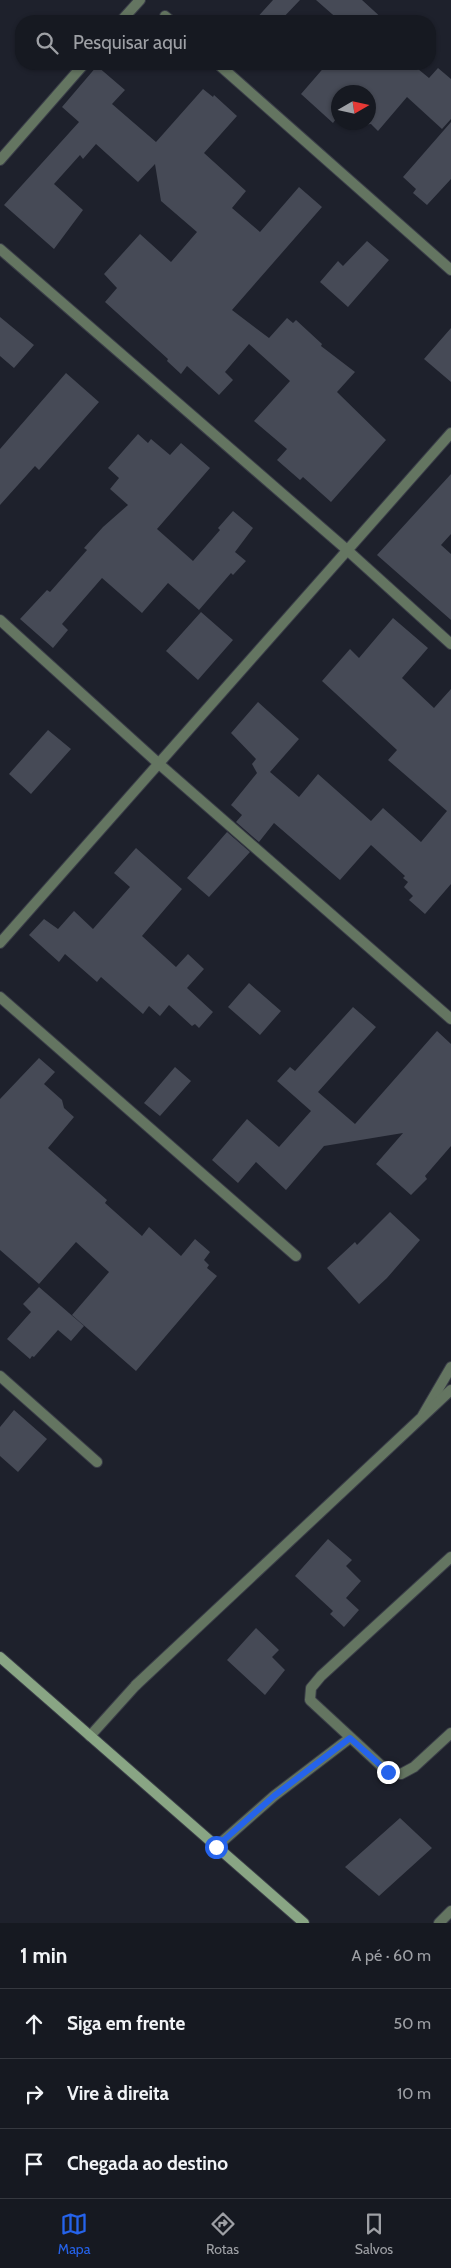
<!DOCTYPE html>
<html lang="pt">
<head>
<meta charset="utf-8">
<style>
  :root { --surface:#161921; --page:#23262e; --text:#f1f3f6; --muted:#9ea0a5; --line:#35383f; --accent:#2563eb }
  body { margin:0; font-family:Cabin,sans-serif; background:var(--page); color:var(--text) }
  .compass { position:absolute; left:331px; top:85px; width:45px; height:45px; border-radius:50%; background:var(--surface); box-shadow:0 1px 4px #0004; rotate:81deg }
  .stop { position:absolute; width:15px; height:15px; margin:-11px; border:4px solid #2563eb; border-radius:50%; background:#fff }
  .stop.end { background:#2563eb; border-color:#fff; box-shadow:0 1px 5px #0008 }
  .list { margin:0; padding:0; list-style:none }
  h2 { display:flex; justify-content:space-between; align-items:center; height:65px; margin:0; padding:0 20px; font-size:21px }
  h2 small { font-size:16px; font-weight:400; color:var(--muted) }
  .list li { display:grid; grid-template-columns:32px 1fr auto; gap:15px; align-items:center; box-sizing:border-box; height:70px; padding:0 20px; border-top:1px solid var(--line) }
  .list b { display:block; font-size:19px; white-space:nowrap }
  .list em { font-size:16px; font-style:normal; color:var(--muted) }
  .icon { flex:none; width:28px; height:28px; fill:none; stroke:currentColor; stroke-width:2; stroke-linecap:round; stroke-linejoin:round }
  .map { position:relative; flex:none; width:451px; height:1923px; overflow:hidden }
  .search { position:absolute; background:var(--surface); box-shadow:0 1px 4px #0004; left:15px; right:15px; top:15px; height:55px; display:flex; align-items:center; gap:12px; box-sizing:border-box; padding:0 18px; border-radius:20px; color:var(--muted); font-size:19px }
  .sheet { height:275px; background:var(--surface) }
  nav { display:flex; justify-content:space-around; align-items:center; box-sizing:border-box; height:70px; border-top:1px solid var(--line); background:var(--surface); font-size:14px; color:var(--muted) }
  nav a { display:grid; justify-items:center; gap:2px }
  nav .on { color:var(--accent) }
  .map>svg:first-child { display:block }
</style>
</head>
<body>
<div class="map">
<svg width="451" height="1923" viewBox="0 0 451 1923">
  <rect width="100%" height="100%" fill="#1e212c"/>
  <path fill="#464a56" d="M 273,0 L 300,0 L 280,21 L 254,21 Z
    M 316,0 L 362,0 L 385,21 L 340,21 Z
    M 327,64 L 412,64 L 429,78 L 438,68 L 451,79 L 451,119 L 442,129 L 407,97 L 378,131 L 371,124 L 363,125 L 361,122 L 368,122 L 368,92 L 338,92 L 338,116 L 333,123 L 301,94 Z
    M 97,66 L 125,90 L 112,104 L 156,142 L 203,89 L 213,97 L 214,95 L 237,116 L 204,153 L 246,191 L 232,208 L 260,232 L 299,187 L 322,207 L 232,310 L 269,338 L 287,318 L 293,323 L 296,320 L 322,344 L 321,346 L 355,372 L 337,392 L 386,440 L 331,502 L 303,477 L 300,480 L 277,460 L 287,449 L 254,421 L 290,381 L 249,344 L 225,372 L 233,380 L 219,395 L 187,366 L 181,374 L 167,361 L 168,359 L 105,302 L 117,288 L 104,274 L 140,234 L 171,262 L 197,232 L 161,201 L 155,164 L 138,182 L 96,144 L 83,159 L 80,155 L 54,184 L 83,210 L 54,249 L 4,205 L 79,122 L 62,107 Z
    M 451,122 L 451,179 L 427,205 L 413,193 L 416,189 L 403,177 Z
    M 367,241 L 389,260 L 348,307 L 320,282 L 338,261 L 343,266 Z
    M 0,317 L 34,345 L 14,368 L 0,356 Z
    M 451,328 L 451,382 L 424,359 Z
    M 66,373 L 99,402 L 39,470 L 35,466 L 0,505 L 0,449 Z
    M 138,434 L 148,443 L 151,439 L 170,455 L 181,443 L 210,468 L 157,529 L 193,561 L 220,530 L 218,528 L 233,511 L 253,528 L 235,552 L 246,561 L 233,575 L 231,573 L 199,610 L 168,583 L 142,613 L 102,578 L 62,624 L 68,630 L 53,648 L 20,619 L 47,590 L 50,592 L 87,550 L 84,548 L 103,527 L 128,505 L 110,489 L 119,478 L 108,468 Z
    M 451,474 L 451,534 L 441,545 L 451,554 L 451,620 L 377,555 Z
    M 201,612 L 233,640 L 198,680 L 166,651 Z
    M 393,618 L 428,648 L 402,678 L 434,708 L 451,689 L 451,884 L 425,914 L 409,900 L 413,896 L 404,887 L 408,882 L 403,878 L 405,876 L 371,845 L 340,880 L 274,823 L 259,842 L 236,822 L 242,815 L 231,805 L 257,773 L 252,764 L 256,759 L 231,733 L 258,702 L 299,739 L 270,772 L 299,797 L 318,774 L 371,821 L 383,808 L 421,842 L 447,811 L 388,760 L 397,750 L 322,681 L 350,649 L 359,658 Z
    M 48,730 L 71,749 L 31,794 L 9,774 Z
    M 227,832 L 250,852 L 209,897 L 187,878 Z
    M 136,848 L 182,889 L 142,936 L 176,967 L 188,954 L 204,969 L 187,988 L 213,1012 L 199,1028 L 195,1024 L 192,1026 L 169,1005 L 160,1016 L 149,1006 L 143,1014 L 101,977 L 97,982 L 65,954 L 59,962 L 29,935 L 44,919 L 58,929 L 74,911 L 93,929 L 130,887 L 114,873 Z
    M 249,983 L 281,1011 L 260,1035 L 228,1007 Z
    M 353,1007 L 376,1027 L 318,1092 L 355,1124 L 437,1031 L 451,1044 L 451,1146 L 425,1176 L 427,1179 L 411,1195 L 376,1164 L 403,1133 L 324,1146 L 286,1190 L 256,1162 L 238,1183 L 212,1160 L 247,1119 L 279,1147 L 311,1111 L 277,1081 L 290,1067 L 295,1071 Z
    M 39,1058 L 55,1072 L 44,1084 L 62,1100 L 64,1108 L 74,1117 L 48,1148 L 107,1200 L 105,1203 L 142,1236 L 149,1227 L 181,1256 L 195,1239 L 210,1252 L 204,1260 L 209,1265 L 207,1268 L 217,1276 L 136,1371 L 72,1315 L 109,1272 L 76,1242 L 39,1284 L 0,1250 L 0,1099 Z
    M 175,1067 L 191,1081 L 160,1116 L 144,1103 Z
    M 390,1212 L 420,1240 L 387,1278 L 359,1304 L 327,1268 L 355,1242 L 357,1245 Z
    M 39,1287 L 84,1326 L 71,1341 L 58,1330 L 34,1357 L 32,1356 L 30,1359 L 7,1339 L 31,1312 L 23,1304 Z
    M 14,1410 L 47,1439 L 18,1472 L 0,1456 L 0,1427 Z
    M 328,1539 L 352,1560 L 346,1566 L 361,1581 L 346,1598 L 359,1610 L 344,1627 L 330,1614 L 333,1611 L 295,1576 Z
    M 256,1628 L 279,1650 L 272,1657 L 285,1670 L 265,1695 L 227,1660 Z
    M 400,1818 L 432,1848 L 379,1896 L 345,1867 Z"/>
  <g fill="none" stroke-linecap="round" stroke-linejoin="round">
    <defs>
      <path id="lane" d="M 423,1415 L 451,1367
        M 90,1736 L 136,1685"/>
      <path id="street" d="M 165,16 L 171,21
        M 121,21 L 140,0
        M 218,64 L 451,270
        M 0,160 L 84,64
        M 0,249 L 346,549 L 451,644
        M 0,620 L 158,763 L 451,1019
        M 0,943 L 451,433
        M 0,997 L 296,1256
        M 0,1376 L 97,1462
        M 451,1557 L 321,1676 L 311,1688 L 310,1700 L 388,1772 L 401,1774 L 414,1767 L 451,1733
        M 136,1685 L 451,1390
        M 216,1847 L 274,1796 L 350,1738
        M 439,1923 L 451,1911"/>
      <path id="secondary" d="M 0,1657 L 304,1923"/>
    </defs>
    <use href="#lane" stroke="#3a3d48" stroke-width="12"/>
    <use href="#street" stroke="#3a3d48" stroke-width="12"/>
    <use href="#secondary" stroke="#3a3d48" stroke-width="12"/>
    <use href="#lane" stroke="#647561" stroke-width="10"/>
    <use href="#street" stroke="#647561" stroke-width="10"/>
    <use href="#secondary" stroke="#89a584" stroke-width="10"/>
  </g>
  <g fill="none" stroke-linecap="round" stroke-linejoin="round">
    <path stroke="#2563eb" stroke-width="6" d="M 216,1847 L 274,1796 L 350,1738 L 388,1772"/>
  </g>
</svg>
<svg class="compass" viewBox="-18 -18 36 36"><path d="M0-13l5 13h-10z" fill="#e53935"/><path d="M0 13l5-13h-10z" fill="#9ea0a5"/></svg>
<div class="stop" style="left:216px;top:1847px"></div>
<div class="stop end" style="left:388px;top:1772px"></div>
<div class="search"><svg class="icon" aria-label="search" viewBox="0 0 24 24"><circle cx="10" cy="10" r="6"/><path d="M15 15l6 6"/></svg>Pesquisar aqui</div>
</div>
<section class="sheet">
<h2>1 min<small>A pé · 60 m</small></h2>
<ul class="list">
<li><svg class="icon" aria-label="ahead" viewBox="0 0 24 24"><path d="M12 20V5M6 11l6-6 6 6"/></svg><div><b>Siga em frente</b></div><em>50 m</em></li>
<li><svg class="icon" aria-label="right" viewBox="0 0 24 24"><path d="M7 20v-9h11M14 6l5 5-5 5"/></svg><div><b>Vire à direita</b></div><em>10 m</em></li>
<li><svg class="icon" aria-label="arrive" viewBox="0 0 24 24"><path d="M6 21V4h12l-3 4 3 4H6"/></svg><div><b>Chegada ao destino</b></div></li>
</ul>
</section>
<nav>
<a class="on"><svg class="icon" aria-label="map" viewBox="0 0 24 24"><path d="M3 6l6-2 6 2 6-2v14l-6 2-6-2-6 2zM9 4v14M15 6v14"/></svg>Mapa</a>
<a><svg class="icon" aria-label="directions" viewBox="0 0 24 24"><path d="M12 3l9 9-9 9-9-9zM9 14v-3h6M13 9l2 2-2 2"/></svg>Rotas</a>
<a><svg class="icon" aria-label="saved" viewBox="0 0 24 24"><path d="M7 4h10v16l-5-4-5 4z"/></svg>Salvos</a>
</nav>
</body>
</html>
